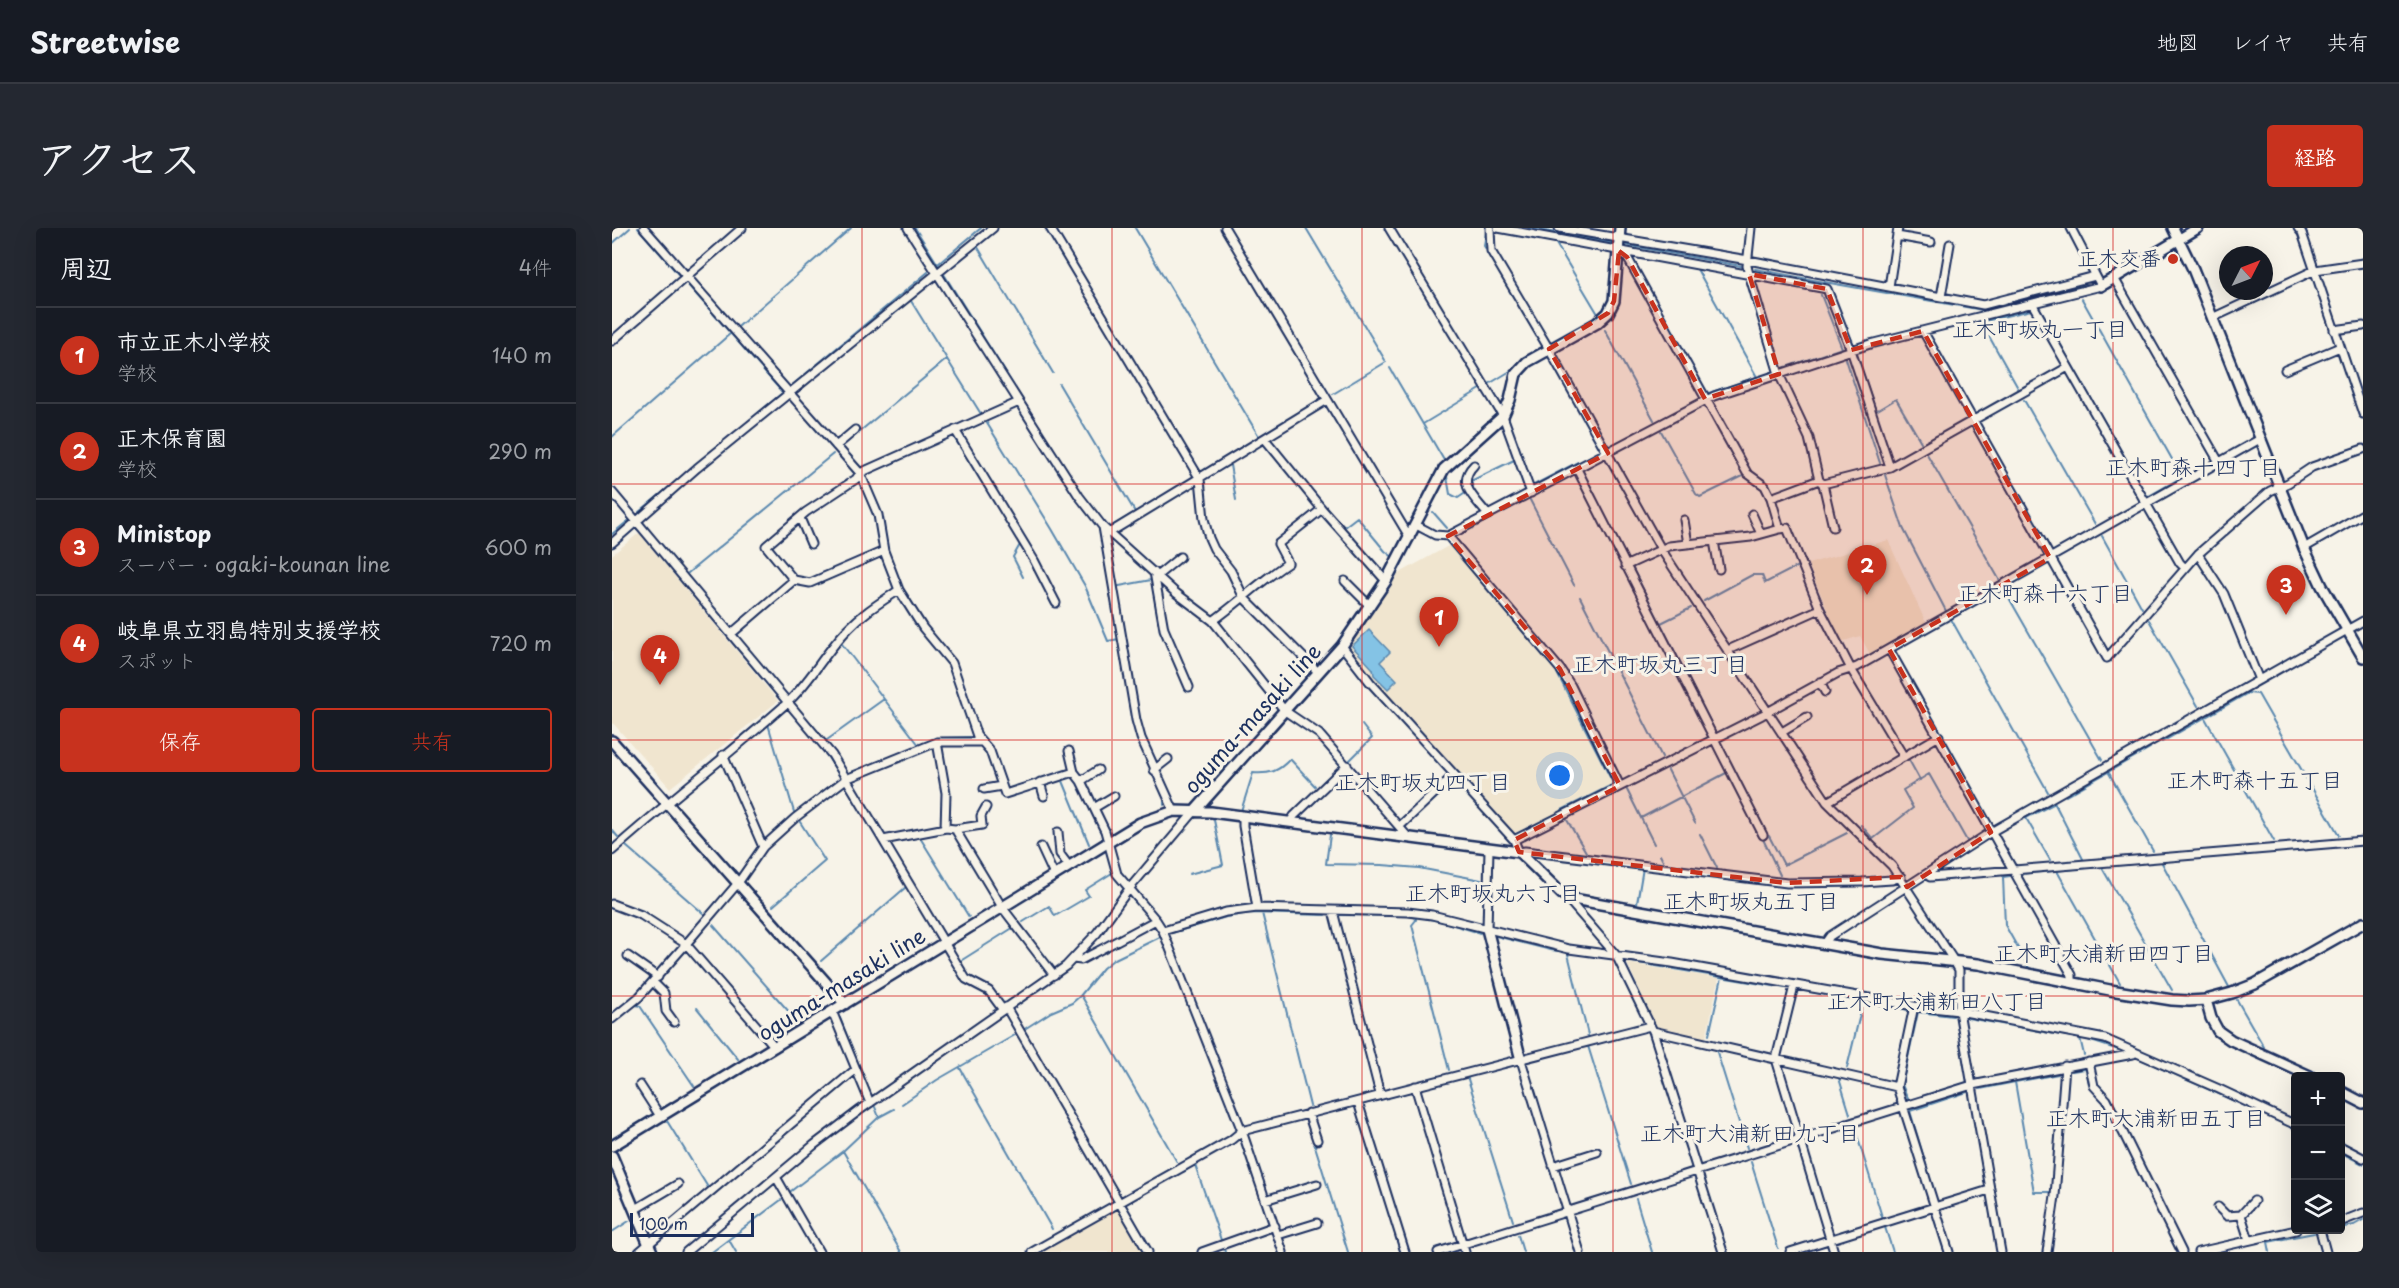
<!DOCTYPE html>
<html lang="ja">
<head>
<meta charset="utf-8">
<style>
  :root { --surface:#171b24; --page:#242831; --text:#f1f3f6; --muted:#9ea1a6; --line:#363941; --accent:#c8321e }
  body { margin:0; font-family:"Playpen Sans","Klee One",sans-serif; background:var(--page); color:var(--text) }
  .controls { position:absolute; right:18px; bottom:18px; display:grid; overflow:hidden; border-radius:6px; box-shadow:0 6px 24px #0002 }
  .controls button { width:54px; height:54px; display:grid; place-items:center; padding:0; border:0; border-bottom:2px solid var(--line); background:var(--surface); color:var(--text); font:30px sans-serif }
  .compass { position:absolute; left:1607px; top:18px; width:54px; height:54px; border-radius:50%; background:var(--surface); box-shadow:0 6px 24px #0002; rotate:48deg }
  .scale { position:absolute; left:18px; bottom:15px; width:124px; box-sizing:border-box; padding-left:6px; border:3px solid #1b2f5e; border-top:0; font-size:16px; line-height:21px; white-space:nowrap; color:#1b2f5e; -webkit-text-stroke:4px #f7f3e8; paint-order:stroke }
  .you { position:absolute; left:948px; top:548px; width:21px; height:21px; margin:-15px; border:4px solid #fff; border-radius:50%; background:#1a73e8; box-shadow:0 0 0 9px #1a73e833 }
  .badge { display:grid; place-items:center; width:39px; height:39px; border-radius:50%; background:var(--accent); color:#fff; font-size:20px; font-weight:700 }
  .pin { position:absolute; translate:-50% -50px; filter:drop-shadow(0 2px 3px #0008) }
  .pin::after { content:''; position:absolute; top:32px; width:21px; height:18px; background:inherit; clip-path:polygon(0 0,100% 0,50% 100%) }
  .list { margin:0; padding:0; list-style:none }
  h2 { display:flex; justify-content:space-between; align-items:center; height:78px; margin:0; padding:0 24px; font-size:26px }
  h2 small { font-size:20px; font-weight:400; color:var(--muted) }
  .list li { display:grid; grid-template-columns:39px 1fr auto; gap:18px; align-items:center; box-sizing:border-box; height:96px; padding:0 24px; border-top:2px solid var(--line) }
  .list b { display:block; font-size:22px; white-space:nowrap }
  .list p { margin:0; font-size:20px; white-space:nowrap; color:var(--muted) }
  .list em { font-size:20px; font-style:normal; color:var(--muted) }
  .actions { display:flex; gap:12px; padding:18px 24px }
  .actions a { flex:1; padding:14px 0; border:2px solid var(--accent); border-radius:6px; text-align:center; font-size:21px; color:var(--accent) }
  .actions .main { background:var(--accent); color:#fff }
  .icon { flex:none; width:33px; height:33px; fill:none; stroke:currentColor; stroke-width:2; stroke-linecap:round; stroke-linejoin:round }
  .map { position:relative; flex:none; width:1751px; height:1024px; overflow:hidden; border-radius:6px }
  header { display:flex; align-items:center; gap:36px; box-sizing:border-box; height:84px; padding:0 30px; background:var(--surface); border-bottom:2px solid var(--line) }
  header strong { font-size:28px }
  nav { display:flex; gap:33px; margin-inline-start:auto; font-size:21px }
  .intro { display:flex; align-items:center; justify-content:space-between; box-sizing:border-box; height:144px; padding:0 36px }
  h1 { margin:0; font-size:42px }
  .button { padding:15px 27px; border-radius:6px; background:var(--accent); color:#fff; font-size:21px; font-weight:700 }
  main { display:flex; gap:36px; padding:0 36px }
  aside { flex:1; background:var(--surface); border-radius:6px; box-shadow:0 6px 24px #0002 }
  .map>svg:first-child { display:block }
</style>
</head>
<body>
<header>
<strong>Streetwise</strong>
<nav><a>地図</a><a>レイヤ</a><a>共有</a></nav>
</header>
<div class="intro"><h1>アクセス</h1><a class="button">経路</a></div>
<main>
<aside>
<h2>周辺<small>4件</small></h2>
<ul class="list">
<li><span class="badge">1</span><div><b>市立正木小学校</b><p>学校</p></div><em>140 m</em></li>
<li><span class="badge">2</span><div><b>正木保育園</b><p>学校</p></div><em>290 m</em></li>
<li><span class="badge">3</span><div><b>Ministop</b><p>スーパー · ogaki-kounan line</p></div><em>600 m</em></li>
<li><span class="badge">4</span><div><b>岐阜県立羽島特別支援学校</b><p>スポット</p></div><em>720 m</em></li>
</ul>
<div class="actions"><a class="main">保存</a><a>共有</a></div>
</aside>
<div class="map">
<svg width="1751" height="1024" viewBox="0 0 1751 1024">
  <rect width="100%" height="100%" fill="#f7f3e8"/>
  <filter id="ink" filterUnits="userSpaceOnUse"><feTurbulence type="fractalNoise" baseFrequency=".0167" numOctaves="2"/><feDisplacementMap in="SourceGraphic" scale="12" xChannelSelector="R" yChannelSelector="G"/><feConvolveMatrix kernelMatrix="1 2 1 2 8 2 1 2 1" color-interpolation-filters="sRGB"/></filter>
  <g filter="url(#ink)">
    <path fill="#f0e5cf" d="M 27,305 L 166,473 L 58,560 L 0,494 L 0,327 Z
      M 1276,312 L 1315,397 L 1258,426 L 1248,408 L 1229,414 L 1196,336 Z
      M 838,317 L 947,445 L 1003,556 L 902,607 L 780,473 L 736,419 L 737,415 L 786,346 Z
      M 1015,735 L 1107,750 L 1094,810 L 1045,799 Z
      M 506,978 L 532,1024 L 424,1024 Z"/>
    <path fill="#84c3e5" stroke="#5a88af" stroke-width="1.5" d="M 757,402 L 778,424 L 768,434 L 785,452 L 776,461 L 762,447 L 761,441 L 740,418 Z"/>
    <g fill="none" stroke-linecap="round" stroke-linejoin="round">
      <path stroke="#5a88af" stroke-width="2" d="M 26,0 L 66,46
        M 303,0 L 454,241
        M 523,0 L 648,210
        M 694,0 L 773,132
        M 917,0 L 1000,15
        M 874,4 L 872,18 L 876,24
        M 943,14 L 986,86 L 985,89
        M 0,16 L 18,0
        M 364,16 L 441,145
        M 1014,17 L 1129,38
        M 326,36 L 369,0
        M 1085,41 L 1145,149 L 1097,165 L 1094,164
        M 1143,41 L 1201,52
        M 1201,52 L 1371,82 L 1474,57
        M 76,57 L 171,165
        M 299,73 L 369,186
        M 1429,82 L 1534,267 L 1537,268 L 1570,249 L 1470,71
        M 127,98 L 239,0
        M 993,102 L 1042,192
        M 1236,104 L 1241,115
        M 940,114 L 968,100
        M 1245,128 L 1264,183 L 1284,171 L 1309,214
        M 1234,131 L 1268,235
        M 1168,138 L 1171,140 L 1230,120 L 1209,67
        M 778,140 L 833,234
        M 447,156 L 523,284 L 573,254
        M 178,159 L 316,44
        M 1406,160 L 1369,94 L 1419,82
        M 721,166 L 774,134
        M 1412,172 L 1483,296
        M 373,192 L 440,301 L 473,358 L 496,413 L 507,411
        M 368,195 L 349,204 L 343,211 L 382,272
        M 811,196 L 900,142
        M 1049,203 L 1084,266 L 1088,269 L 1131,248
        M 0,209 L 119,105
        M 229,219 L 335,131
        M 1315,226 L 1387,351
        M 618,237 L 624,272
        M 590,244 L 604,236
        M 971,245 L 1015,331
        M 1273,247 L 1291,300 L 1334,383
        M 835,249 L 838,266 L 846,270 L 861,260 L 859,253 L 902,232 L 914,261
        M 922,257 L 966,234
        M 918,272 L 962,357
        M 717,283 L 732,299 L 745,289 L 773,323 L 782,330
        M 27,284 L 169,166
        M 821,284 L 835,300
        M 495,301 L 523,284
        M 0,306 L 16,293
        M 681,308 L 710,286
        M 1490,308 L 1530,380
        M 844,311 L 906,385
        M 409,315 L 401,329 L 411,349
        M 1021,341 L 1103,503
        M 76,345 L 221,226
        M 502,359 L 539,352
        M 1393,363 L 1490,532
        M 968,369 L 1050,529
        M 1092,373 L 1140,347 L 1150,347 L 1153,355 L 1186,338
        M 1339,391 L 1436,564
        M 1537,392 L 1586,478
        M 1049,395 L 1079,380
        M 915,396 L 952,440
        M 945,445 L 1000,553 L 1000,557 L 950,582
        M 272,471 L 307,517 L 325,510 L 361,509
        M 1593,490 L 1662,613
        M 215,512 L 272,471 L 230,416
        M 1550,514 L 1636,465 L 1646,466 L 1727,607
        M 1109,516 L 1152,600
        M 208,517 L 228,548
        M 738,532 L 760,510 L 750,497
        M 1297,532 L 1308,552
        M 1056,542 L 1083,595
        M 1497,545 L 1541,623
        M 451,553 L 477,616
        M 235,559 L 271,620
        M 1015,562 L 1029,590 L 1116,544
        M 552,568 L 552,577
        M 1454,568 L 1538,520
        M 1442,574 L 1472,633
        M 629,583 L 641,545 C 658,546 666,544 678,531 L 703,558
        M 182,584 L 156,496 L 176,480 L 189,495
        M 1029,590 L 1042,616
        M 955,592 L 974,624
        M 1249,597 L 1261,611 L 1301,580 L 1291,562 L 1317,546 L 1355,613
        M 0,602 L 6,609
        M 1088,606 L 1105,640
        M 718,607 L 714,636 L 770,637 L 807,640 L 869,652
        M 307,608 L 357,689
        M 1157,608 L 1172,637 L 1235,605
        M 1150,609 L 1168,647
        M 14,618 L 92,686
        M 1048,627 L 1051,633
        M 278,631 L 321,701
        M 1438,632 L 1414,590 L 1443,575
        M 1549,633 L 1617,759
        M 1474,639 L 1482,639
        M 1445,643 L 1508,755
        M 577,646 L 611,637 L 602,592
        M 1075,646 L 1138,654
        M 1407,646 L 1474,640
        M 1398,648 L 1391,649 L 1393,697 L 1417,740
        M 1218,658 L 1263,657
        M 1025,675 L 1031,640
        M 161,678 L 213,633 L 188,594
        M 650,685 L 698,878
        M 728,687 L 803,688 L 832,694 L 868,705
        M 803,688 L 804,692 L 800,697 L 837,842
        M 411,694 L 437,678 L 443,688 L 477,668 L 473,662 L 500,645
        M 101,697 L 186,794
        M 560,705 L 614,689 L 637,685 L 713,687
        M 884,708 L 939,722 L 998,730
        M 956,726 L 977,811
        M 350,732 L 399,701
        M 209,733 L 294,659
        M 1015,733 L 1173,760
        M 1188,762 L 1297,782
        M 1560,762 L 1489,638 L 1604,629
        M 469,767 L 565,934
        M 1625,772 L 1652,819
        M 24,777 L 28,778 L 82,858
        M 85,780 L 126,831
        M 228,790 L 247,838
        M 1356,790 L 1466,810
        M 220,793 L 240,840 L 231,848
        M 411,802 L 439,784 L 460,775 L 468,768 L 491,740 L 501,732 L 548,709
        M 1097,807 L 1110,749
        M 1468,810 L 1472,827
        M 1476,812 L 1507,822
        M 976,818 L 1019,956
        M 1094,819 L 1104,821 L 1135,920
        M 932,829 L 1034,803
        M 1524,829 L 1645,883
        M 348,840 L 440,1001
        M 1235,840 L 1251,774
        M 1474,842 L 1478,859
        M 1460,843 L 1473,841
        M 1226,847 L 1238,886
        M 855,848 L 901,993
        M 1403,854 L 1446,846
        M 1368,861 L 1403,854 L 1422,964 L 1439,964
        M 1296,871 L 1290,857 L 1306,784 L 1341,788
        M 290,876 L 325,852 L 403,807
        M 47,879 L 48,880
        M 263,879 L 267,889 L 282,881
        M 694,889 L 736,1024
        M 55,893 L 97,961 L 100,958
        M 1670,894 L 1684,901
        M 1243,901 L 1271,992
        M 231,923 L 289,1024
        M 1728,924 L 1751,936
        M 1139,934 L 1166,1020
        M 570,942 L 571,944 L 583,937 L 609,1012
        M 179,963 L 231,923 L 267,889
        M 1024,971 L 1040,1024
        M 1325,974 L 1298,883 L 1355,864
        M 1329,987 L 1341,1024
        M 1272,996 L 1281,1024
        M 1728,1000 L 1742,997 L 1751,992
        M 1715,1002 L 1720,1002
        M 0,1004 L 17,993
        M 906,1007 L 911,1024
        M 41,1008 L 97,961
        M 117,1012 L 124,1024
        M 612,1021 L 613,1024
        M 22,1024 L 29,1018
        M 100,1024 L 169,972
        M 797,1024 L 751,878 L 751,876 L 798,864
        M 1658,1024 L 1656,1014 L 1702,1005"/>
      <defs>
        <path id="street" d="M 32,0 L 248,245 L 266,287 L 272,323 L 287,362 L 311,400 L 340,435 L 365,508 L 378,523 L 393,566 L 462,544 L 469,553 L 493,603 L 505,646 L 544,692 L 551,703 L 630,903 L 671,1024
          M 296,0 L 467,268 L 491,299 L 564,365 L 601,393 L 673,483 L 707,506 L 796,609
          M 438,0 L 588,251 L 592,291 L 597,310 L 602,321 L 619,343 L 632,370 L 706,444
          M 613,0 L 798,310
          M 777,0 L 891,188 L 919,265
          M 878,0 L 879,23 L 937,121 L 1049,321 L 1215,574 L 1280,638 L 1342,733 L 1347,742 L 1347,783 L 1389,1024
          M 886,0 L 1215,61 L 1239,122 L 1278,239
          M 947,0 L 1136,32 L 1371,77 L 1483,48
          M 1139,0 L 1135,38 L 1137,46 L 1167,146 L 1197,210 L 1207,252 L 1211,256 L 1221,299
          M 1686,0 L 1690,5 L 1751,186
          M 1285,8 L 1319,14
          M 1007,23 L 1015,29 L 1135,245 L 1153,258 L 1159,270 L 1168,301 L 1175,300 L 1208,381 L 1239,441 L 1292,529
          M 1502,50 L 1607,234
          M 1277,59 L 1286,0
          M 1329,69 L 1338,16
          M 1421,77 L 1568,335 L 1573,340
          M 1600,90 L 1703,42 L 1751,35
          M 1722,102 L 1751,98
          M 1311,103 L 1495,430 L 1586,326 L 1658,263 L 1676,255 L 1700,239 L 1751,221
          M 0,113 L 130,0
          M 1673,142 L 1728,119
          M 343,202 L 422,332 L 444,375
          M 224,218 L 243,202
          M 862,237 C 843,256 864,271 876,287
          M 965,241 L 1151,607
          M 1211,256 L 1278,239 L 1456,139
          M 0,264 L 220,527 L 354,751 L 377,763 L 391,782
          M 1159,270 L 1207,252
          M 710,281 L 774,353
          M 1140,286 L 1149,306
          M 188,290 L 199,316
          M 1072,292 L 1076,316
          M 804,297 L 823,307 L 836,308 L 1102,168 L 1258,116 L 1489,58 L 1459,0
          M 491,299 L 524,492 L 529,510 L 562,583
          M 497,305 L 715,172
          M 836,308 L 948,441 L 959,458 L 1008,558
          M 1102,313 L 1107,341
          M 0,315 L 85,240 L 381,0
          M 1692,320 L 1751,286
          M 1586,326 L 1612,366 L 1647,452
          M 1013,338 L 1057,318 L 1139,309 L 1168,301
          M 542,344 L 552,401 L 577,459
          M 546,347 L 568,329
          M 182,352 L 154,318 L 194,284 L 244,251 L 248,245 L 407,174
          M 733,353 L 758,378
          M 601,393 C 627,374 649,353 676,335 L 666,316 L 710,281 L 653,211
          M 119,406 L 182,352 L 198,355 L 272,323
          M 730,418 L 758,454 L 902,612 L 907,624 L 913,623 L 1175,655 L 1250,654 L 1280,652 L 1289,649
          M 1277,421 L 1460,747 L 1460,754
          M 1116,422 L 1208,381
          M 1208,454 L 1213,464
          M 1170,504 L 1195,489
          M 325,514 L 334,565 L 333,600
          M 457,523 L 462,544
          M 111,527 L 151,619
          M 542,542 L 556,531
          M 469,553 L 486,542
          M 428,554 L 432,568
          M 372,561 L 390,558
          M 1215,574 L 1327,508
          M 482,580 L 502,568
          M 631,588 L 631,598 L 645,680
          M 678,594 L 682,588 L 735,537
          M 788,598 L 842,547
          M 343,601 L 370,597 L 369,588 L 374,579
          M 446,604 L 448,626 L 457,638
          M 271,612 L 334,600 L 343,601 L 390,679 L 442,747
          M 902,612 L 1150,487 L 1226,445 L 1245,439 L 1648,211
          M 429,619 L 442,647
          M 0,623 C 57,572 118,526 175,475 C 199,453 213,424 236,401 C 251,385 269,374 287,362
          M 1314,646 L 1318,649 L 1751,613
          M 961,671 L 959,675 L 1004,727 L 1041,803 L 1111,1024
          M 0,676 L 29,687 L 74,716 L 163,819
          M 721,683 L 768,866
          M 875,701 L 877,621
          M 551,703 L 614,684 L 645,680 L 796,684 L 820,687 L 957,721 L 1060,735 L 1302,778 L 1347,783 L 1493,811 L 1607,861 L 1684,897
          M 1213,715 L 1218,708 L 1379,604 L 1751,393
          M 16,728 L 46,749
          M 461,731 L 469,732 L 544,692
          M 41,754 L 52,765 L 54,783 L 62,794
          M 1182,758 L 1164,831 L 1222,1024
          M 394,779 L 536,1024
          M 220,783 L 258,875
          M 0,791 L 27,769 L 74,716 L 126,655 L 151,619 L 183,590 L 234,551 L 325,514 L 370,514
          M 1041,803 L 1285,859 L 1337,1024
          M 909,832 L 968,1024
          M 1477,834 L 1482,858 L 1495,872 L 1570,1024
          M 28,857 L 48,888
          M 803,858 L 853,1024
          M 1285,859 L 1302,778
          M 746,874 L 793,1024
          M 696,885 L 705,912
          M 1728,918 L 1751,930
          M 941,938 L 985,924
          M 164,949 L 207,1024
          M 653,972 L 705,956
          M 1606,979 L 1615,988 L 1629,987
          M 22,982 L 66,956
          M 1728,994 L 1751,985
          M 1708,1002 L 1714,1024
          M 666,1007 L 705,995
          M 1637,1012 L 1629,987 L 1642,973
          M 27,1024 L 243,842
          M 74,1024 L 202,917 L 248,882 L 454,738 L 485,705 L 517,661 L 582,584
          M 420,1024 L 619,912 L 630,903 L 1038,798
          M 590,1024 L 663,998
          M 826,1024 L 1360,857 L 1521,826
          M 1178,1024 L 1377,962
          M 1435,1024 L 1443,968 L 1453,838
          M 1586,1024 L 1684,1002"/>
        <path id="secondary" d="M 1561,0 L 1581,41 L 1692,320 L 1710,358 L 1751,429
          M 1489,58 L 1586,0
          M 0,513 L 233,776
          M 582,584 L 730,418 L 774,353 L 832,241 L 891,188 L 898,172 L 904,146 L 915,134 L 985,95 L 996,85 L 1002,73 L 1008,0
          M 875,701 L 909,832
          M 1594,772 L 1599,790 L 1606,803 L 1619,812 L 1698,848
          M 1728,863 L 1751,875
          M 0,918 L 528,595 L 562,583 L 599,584 L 907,624 L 950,666 L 961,671 L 1270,726 L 1366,736 L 1498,762 L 1560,772 L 1577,773 L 1594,772 L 1620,765 L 1643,756 L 1751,695
          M 0,928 L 40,1024"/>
      </defs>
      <use href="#street" stroke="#1b2f5e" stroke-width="11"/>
      <use href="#secondary" stroke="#1b2f5e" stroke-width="14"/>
      <use href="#street" stroke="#f7f3e8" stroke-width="7"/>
      <use href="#secondary" stroke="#f7f3e8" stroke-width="9"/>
    </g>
  </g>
  <path fill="#c8321e" fill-opacity="0.2" stroke="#c8321e" stroke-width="4.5" stroke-dasharray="12 8" stroke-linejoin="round" d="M 1007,23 L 1015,29 L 1093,171 L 1167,146 L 1137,46 L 1215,61 L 1239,122 L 1311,103 L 1438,330 L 1277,421 L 1379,604 L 1295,659 L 1289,649 L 1175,655 L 907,624 L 902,612 L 1008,558 L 948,441 L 836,308 L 996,225 L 937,121 L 996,85 L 1002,73 Z"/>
  <path fill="none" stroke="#d62828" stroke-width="1.5" stroke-opacity="0.55" d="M 250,0 L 250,1024M 500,0 L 500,1024M 750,0 L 750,1024M 1001,0 L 1001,1024M 1251,0 L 1251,1024M 1501,0 L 1501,1024M 0,256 L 1751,256M 0,512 L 1751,512M 0,768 L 1751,768"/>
  <circle fill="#c8321e" stroke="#f7f3e8" stroke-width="2" cx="1561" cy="31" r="6"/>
  <g text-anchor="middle" stroke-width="6" stroke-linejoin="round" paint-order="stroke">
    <g font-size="21" fill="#1b2f5e" stroke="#f7f3e8" text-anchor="end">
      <text x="1549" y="38">正木交番</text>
    </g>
    <g font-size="21" fill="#1b2f5e" stroke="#f7f3e8">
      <text transform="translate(641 491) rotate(-48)" y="7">oguma-masaki line</text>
      <text transform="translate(230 757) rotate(-32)" y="7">oguma-masaki line</text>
    </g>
    <g font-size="22" fill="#1b2f5e" stroke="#f7f3e8">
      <text x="1428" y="109">正木町坂丸一丁目</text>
      <text x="1581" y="247">正木町森十四丁目</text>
      <text x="1433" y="373">正木町森十六丁目</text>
      <text x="1048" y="444">正木町坂丸三丁目</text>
      <text x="1643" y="560">正木町森十五丁目</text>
      <text x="811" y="562">正木町坂丸四丁目</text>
      <text x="881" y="673">正木町坂丸六丁目</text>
      <text x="1139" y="681">正木町坂丸五丁目</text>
      <text x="1492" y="733">正木町大浦新田四丁目</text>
      <text x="1325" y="781">正木町大浦新田八丁目</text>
      <text x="1544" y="898">正木町大浦新田五丁目</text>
      <text x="1138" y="913">正木町大浦新田九丁目</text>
    </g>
  </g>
</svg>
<div class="controls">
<button>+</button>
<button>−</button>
<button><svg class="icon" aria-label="layers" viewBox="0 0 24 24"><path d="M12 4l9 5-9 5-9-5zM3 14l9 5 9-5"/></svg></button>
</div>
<svg class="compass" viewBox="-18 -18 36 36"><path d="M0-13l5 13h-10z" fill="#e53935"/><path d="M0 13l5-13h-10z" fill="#9ea1a6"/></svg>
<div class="scale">100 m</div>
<div class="you"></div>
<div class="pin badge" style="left:827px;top:419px">1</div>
<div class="pin badge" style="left:1255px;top:367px">2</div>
<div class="pin badge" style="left:1674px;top:387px">3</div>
<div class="pin badge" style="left:48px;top:457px">4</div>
</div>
</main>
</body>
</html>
